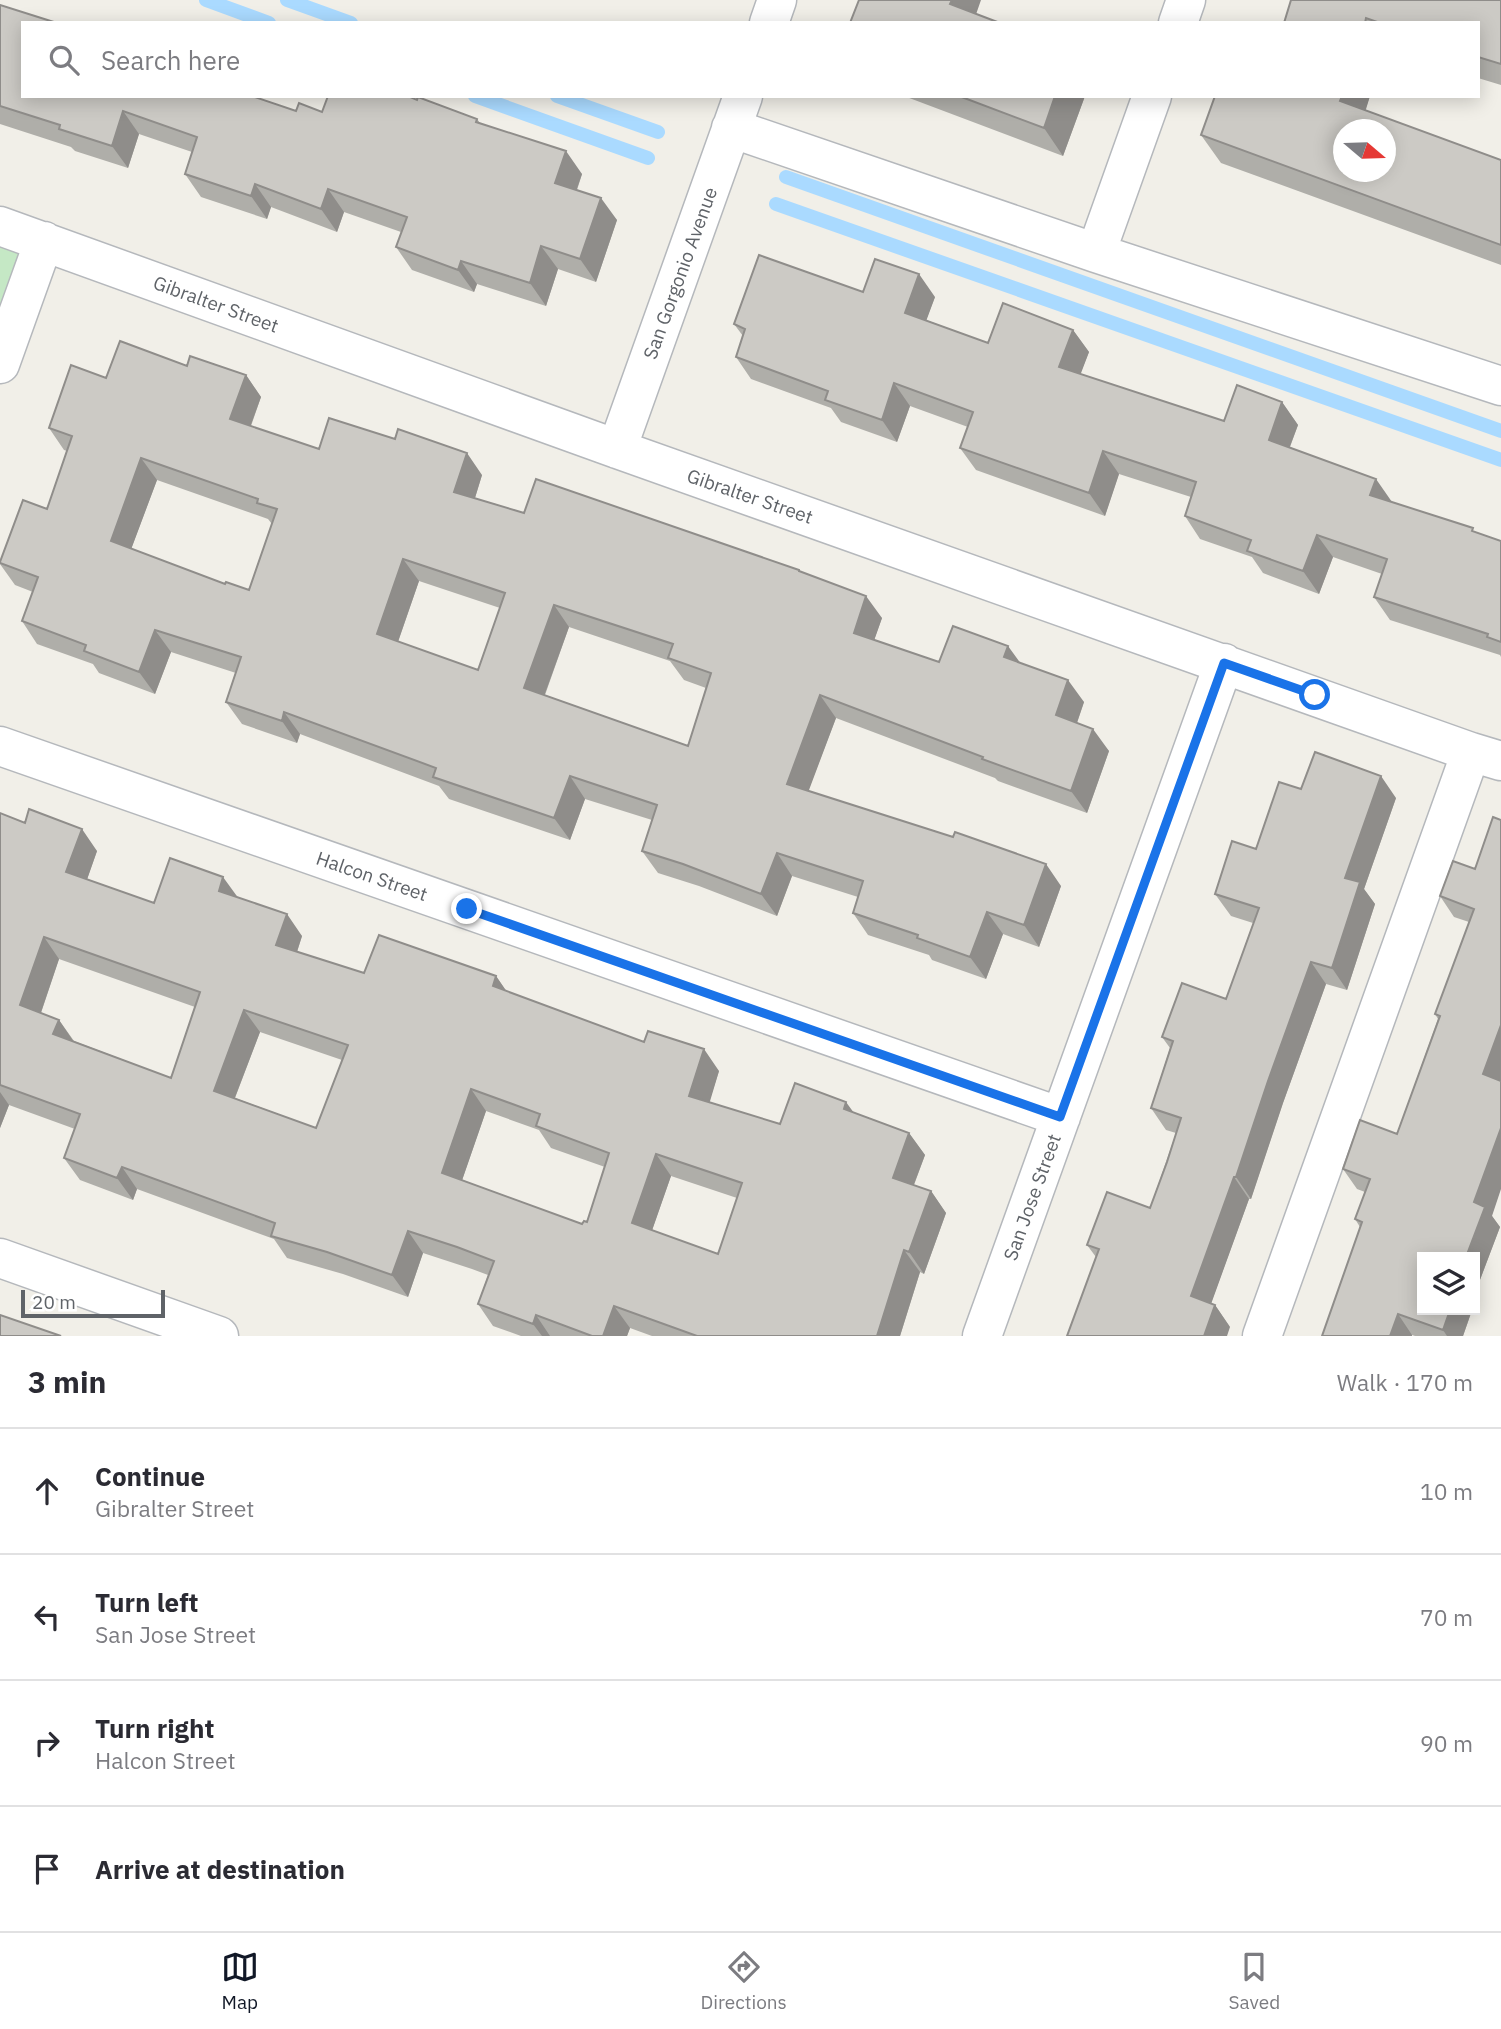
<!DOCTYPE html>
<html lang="en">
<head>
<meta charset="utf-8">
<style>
  :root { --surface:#fff; --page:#f7f7f7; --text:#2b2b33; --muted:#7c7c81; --line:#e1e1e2; --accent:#111827 }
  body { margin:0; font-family:"IBM Plex Sans",sans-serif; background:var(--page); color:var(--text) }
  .controls { position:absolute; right:21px; bottom:21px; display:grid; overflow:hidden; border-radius:0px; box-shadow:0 4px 18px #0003 }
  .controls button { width:63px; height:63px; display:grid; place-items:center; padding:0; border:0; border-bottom:2px solid var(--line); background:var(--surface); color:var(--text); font:35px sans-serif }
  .compass { position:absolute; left:1333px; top:119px; width:63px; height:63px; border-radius:50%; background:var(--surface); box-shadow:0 4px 18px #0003; rotate:109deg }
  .scale { position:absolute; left:21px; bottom:18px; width:144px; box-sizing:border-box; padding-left:7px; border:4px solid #5f6368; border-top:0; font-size:19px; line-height:24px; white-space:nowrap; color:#5f6368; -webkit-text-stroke:5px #fff; paint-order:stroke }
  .stop { position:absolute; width:21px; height:21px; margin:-16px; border:5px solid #1a73e8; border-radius:50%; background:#fff }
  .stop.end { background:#1a73e8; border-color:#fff; box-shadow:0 2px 7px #0008 }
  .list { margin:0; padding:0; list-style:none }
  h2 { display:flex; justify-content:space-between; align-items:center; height:91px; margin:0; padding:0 28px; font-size:30px }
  h2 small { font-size:23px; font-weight:400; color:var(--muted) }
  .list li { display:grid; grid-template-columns:46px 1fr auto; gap:21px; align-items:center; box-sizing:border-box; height:126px; padding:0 28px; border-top:2px solid var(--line) }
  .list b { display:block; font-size:26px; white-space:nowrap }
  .list p { margin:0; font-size:23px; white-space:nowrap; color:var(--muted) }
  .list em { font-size:23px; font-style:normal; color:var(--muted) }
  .icon { flex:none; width:38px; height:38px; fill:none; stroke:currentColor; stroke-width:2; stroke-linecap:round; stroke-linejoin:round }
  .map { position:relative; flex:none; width:1501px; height:1336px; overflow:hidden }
  .search { position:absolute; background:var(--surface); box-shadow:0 4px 18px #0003; left:21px; right:21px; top:21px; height:77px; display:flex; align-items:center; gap:18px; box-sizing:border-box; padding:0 24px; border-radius:0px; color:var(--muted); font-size:26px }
  .sheet { height:595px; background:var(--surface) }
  nav { display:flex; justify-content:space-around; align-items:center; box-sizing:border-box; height:98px; border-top:2px solid var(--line); background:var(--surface); font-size:19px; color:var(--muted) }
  nav a { display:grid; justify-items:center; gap:4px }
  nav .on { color:var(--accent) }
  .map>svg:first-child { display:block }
</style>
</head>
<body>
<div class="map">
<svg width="1501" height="1336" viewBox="0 0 1501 1336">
  <rect width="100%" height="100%" fill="#f1efe8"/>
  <path fill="#c5e8c5" d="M 0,226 L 44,241 L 0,364 Z"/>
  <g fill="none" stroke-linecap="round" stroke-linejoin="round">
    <path stroke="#aadaff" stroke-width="14" d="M 206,0 L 269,23
      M 287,0 L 351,23
      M 475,96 L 648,158
      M 557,96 L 658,132
      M 786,177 L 1501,431
      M 776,204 L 1501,460"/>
    <defs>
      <path id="minor" d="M 769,23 L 777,0
        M 1178,23 L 1186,0
        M 731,128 L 1096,253 L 1501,386
        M 0,226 L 617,449 L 1471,752 L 1501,761
        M 1096,253 L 1152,96
        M 0,364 L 44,241
        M 617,449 L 743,96
        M 0,746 L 1061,1117
        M 0,1258 L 219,1336
        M 982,1336 L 1224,663
        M 1262,1336 L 1471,752"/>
    </defs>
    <use href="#minor" stroke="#b5b8bc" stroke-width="41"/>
    <use href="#minor" stroke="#fff" stroke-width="38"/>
  </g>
  <path fill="#afaea9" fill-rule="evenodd" d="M 1501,0 L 1501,85 L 1478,78 L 1478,23 L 1284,23 Z
    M 0,5 L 23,23 L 296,111 L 477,119 L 480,123 L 582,174 L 577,190 L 617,220 L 596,282 L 558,269 L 546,306 L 477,284 L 474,292 L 412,270 L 396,247 L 401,232 L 344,212 L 337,232 L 271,207 L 267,219 L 201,197 L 185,174 L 192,152 L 139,134 L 128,168 L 75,151 L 71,147 L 0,124 Z
    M 904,96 L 1085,96 L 1063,156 Z
    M 1215,96 L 1370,96 L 1365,110 L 1501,160 L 1501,265 L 1221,163 L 1201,135 Z
    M 863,292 L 935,297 L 926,320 L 988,343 L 1073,330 L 1089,352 L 1080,374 L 1224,421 L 1282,402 L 1298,425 L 1290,447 L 1392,502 L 1501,541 L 1501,657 L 1500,655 L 1390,620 L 1374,597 L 1382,574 L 1333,557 L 1319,594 L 1263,573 L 1252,557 L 1200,539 L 1185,516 L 1191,497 L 1119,474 L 1105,516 L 976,470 L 960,448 L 968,427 L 910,406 L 897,442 L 841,422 L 831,408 L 751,379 L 736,357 L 743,336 L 734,324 Z
    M 187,366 L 246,375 L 261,397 L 251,426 L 319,449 L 482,475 L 475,498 L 524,513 L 799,570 L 801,572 L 882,618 L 874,640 L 939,662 L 1020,663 L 1084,702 L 1077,723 L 1109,751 L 1087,813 L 998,781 L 995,778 L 836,718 L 808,791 L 1061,886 L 1039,947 L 1003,934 L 986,979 L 932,960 L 929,955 L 868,935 L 853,913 L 858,897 L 792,876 L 777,916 L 699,886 L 658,873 L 642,851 L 652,820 L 585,799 L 570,840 L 449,799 L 439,786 L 300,734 L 297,743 L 242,724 L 226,702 L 236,673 L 171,652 L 155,694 L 99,673 L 93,664 L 37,644 L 22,621 L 33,592 L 15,585 L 0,564 L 47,509 L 67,451 L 64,450 L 49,428 L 106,378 ZM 157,480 L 268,519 L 272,524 L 249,590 L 225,584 L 131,549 ZM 419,581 L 500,608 L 478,670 L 398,642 ZM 569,627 L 670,661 L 684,680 L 706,688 L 688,746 L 545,695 Z
    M 1301,789 L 1396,798 L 1364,889 L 1375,904 L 1347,990 L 1326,984 L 1283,1103 L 1251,1199 L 1249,1199 L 1211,1303 L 1215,1305 L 1230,1327 L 1096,1257 L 1087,1245 L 1150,1208 L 1176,1133 L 1166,1130 L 1151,1108 L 1170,1048 L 1162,1037 L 1226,999 L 1253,923 L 1231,916 L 1215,894 L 1256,849 Z
    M 0,813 L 97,851 L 87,879 L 154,903 L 238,898 L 302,936 L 297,952 L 364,973 L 496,976 L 507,992 L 719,1071 L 709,1102 L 780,1124 L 853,1112 L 909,1133 L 925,1155 L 914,1185 L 931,1191 L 946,1213 L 924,1274 L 920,1272 L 900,1336 L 652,1336 L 630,1328 L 627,1336 L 521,1336 L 493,1326 L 478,1304 L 488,1275 L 472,1269 L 423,1253 L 408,1297 L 343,1274 L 287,1258 L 274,1239 L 137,1189 L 133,1200 L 80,1180 L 64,1158 L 75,1129 L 9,1105 L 0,1128 ZM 59,959 L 195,1007 L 171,1078 L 74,1041 L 59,1020 L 41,1013 ZM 260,1032 L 342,1060 L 316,1128 L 235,1098 ZM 486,1111 L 539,1130 L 551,1148 L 605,1167 L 587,1222 L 582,1224 L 462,1180 ZM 671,1176 L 737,1198 L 718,1254 L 652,1230 Z
    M 1475,869 L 1492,1216 L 1500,1227 L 1475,1293 L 1477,1296 L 1463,1336 L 1415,1336 L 1412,1335 L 1322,1336 L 1360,1227 L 1355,1219 L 1365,1192 L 1357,1189 L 1343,1169 L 1397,1134 L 1438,1019 L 1435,1014 L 1469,922 L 1454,917 L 1440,896 Z"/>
  <path fill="#8f8d8a" d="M 952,0 L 981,0 L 973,23 L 950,4 Z
    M 1055,96 L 1085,96 L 1063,156 L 1044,128 Z
    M 1342,96 L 1370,96 L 1360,129 L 1340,101 Z
    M 123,111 L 139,134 L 128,168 L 112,146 Z
    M 566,151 L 582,174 L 571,206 L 555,183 Z
    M 255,184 L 271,207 L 267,219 L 251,196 Z
    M 328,189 L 344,212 L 337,232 L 321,209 Z
    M 601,198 L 617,220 L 596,282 L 580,259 Z
    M 541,246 L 558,269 L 546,306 L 530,283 Z
    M 461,261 L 477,284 L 474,292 L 458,270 Z
    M 919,274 L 935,297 L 921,335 L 905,313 Z
    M 1073,330 L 1089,352 L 1075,389 L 1059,367 Z
    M 246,375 L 261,397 L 245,441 L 230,419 Z
    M 894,383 L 910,406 L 897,442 L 882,420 Z
    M 1282,402 L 1298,425 L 1284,462 L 1269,440 Z
    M 1103,451 L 1119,474 L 1105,516 L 1089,493 Z
    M 467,453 L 482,475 L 470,514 L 454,492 Z
    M 141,458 L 157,480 L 126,563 L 111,541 Z
    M 1376,479 L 1392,502 L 1370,495 Z
    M 1317,535 L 1333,557 L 1319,594 L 1303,571 Z
    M 403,559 L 419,581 L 393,656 L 377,634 Z
    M 866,596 L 882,618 L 869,655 L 854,633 Z
    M 554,605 L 569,627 L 539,710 L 524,688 Z
    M 155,630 L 171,652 L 155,694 L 139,672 Z
    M 1008,646 L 1024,668 L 1004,657 Z
    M 1068,680 L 1084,702 L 1072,737 L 1056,715 Z
    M 820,695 L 836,718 L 803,806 L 787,784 Z
    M 284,712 L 300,734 L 297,743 L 282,721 Z
    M 1093,729 L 1109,751 L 1087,813 L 1071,791 Z
    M 570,776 L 585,799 L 570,840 L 554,818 Z
    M 1381,776 L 1396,798 L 1364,889 L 1375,904 L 1347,990 L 1332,968 L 1345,878 Z
    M 82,829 L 97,851 L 82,894 L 66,872 Z
    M 777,853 L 792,876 L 777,916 L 761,894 Z
    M 1046,864 L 1061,886 L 1039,947 L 1024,925 Z
    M 223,877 L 239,899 L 219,891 Z
    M 987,912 L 1003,934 L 986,979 L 970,957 Z
    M 287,914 L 302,936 L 292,967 L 276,945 Z
    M 44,937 L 59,959 L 36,1027 L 20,1005 Z
    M 1311,962 L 1326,984 L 1283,1103 L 1251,1199 L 1236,1177 L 1268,1081 Z
    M 496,976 L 511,998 L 493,986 Z
    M 244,1010 L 260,1032 L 229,1113 L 214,1091 Z
    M 59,1020 L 74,1042 L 53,1034 Z
    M 1501,1025 L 1501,1085 L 1483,1074 Z
    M 704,1049 L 719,1071 L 705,1118 L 689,1096 Z
    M 471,1089 L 486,1111 L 457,1195 L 442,1173 Z
    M 0,1092 L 9,1105 L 0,1128 Z
    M 846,1102 L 862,1124 L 844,1109 Z
    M 1501,1128 L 1501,1189 L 1492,1216 L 1500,1227 L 1475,1293 L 1477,1296 L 1475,1303 L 1475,1257 L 1466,1257 L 1474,1202 Z
    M 909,1133 L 925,1155 L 908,1200 L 893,1178 Z
    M 656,1154 L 671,1176 L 647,1245 L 632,1223 Z
    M 122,1167 L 137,1189 L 133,1200 L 117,1178 Z
    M 1234,1177 L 1249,1199 L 1206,1318 L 1191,1296 Z
    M 931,1191 L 946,1213 L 924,1274 L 909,1252 Z
    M 408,1231 L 423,1253 L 408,1297 L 392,1275 Z
    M 904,1250 L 920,1272 L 900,1336 L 877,1336 Z
    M 1215,1305 L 1230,1327 L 1227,1336 L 1204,1336 Z
    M 614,1306 L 630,1328 L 627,1336 L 603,1336 Z
    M 1450,1310 L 1472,1310 L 1463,1336 L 1447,1336 L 1443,1330 Z
    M 1398,1314 L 1412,1335 L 1412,1336 L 1390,1336 Z
    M 536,1315 L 550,1336 L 542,1336 L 533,1324 Z"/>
  <path fill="#cccac5" stroke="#8f8d8a" stroke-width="2" fill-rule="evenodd" d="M 859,0 L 952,0 L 950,4 L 1000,23 L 850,23 Z
    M 1291,0 L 1501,0 L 1501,64 L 1478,57 L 1478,23 L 1380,23 L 1366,18 L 1365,23 L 1284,23 Z
    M 0,5 L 57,23 L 23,23 L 23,96 L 252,96 L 296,111 L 299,103 L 322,112 L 328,96 L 408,96 L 417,100 L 418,97 L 477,119 L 476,122 L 566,151 L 555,183 L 601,198 L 580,259 L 541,246 L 530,283 L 461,261 L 458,270 L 396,247 L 407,217 L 328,189 L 321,209 L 255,184 L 251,196 L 185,174 L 197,137 L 123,111 L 112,146 L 59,129 L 60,125 L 0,106 Z
    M 959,96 L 1055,96 L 1044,128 Z
    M 1215,96 L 1342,96 L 1340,101 L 1501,160 L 1501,245 L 1201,135 ZM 1343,130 L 1385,130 L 1385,172 L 1343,172 Z
    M 759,255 L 863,292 L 875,259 L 919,274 L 905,313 L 988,343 L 1003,303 L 1073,330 L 1059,367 L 1224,421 L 1237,385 L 1282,402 L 1269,440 L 1376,479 L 1370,495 L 1473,528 L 1472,531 L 1501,541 L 1501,642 L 1487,637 L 1488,634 L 1374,597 L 1387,559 L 1317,535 L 1303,571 L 1247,551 L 1251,540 L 1185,516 L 1196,482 L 1103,451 L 1089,493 L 960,448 L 973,412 L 894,383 L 882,420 L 825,400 L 828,391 L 736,357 L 745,329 L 734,324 Z
    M 120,341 L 187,366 L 190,356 L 246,375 L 230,419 L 319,449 L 329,418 L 395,439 L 398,429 L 467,453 L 454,492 L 524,513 L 536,479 L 799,570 L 799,571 L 866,596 L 854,633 L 939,662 L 953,626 L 1008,646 L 1004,657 L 1068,680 L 1056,715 L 1093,729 L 1071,791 L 982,759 L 983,757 L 820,695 L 787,784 L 953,837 L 955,832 L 1046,864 L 1024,925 L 987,912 L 970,957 L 917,938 L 918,935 L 853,913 L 863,881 L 777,853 L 761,894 L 683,864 L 642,851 L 657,805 L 570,776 L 554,818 L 433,777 L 436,768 L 284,712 L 282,721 L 226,702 L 241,657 L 155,630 L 139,672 L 84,651 L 86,645 L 22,621 L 38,577 L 0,563 L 0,562 L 23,500 L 47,509 L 72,436 L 49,428 L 71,365 L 106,378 ZM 141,458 L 258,499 L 257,503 L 277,509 L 249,590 L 226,582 L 225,584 L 111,541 ZM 403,559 L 505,593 L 478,670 L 377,634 ZM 554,605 L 673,644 L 668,658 L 711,673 L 688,746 L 524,688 Z
    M 1315,752 L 1381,776 L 1345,878 L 1360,882 L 1332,968 L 1311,962 L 1268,1081 L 1236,1177 L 1234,1177 L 1191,1296 L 1215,1305 L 1204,1336 L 1067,1336 L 1099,1249 L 1087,1245 L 1107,1192 L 1150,1208 L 1167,1162 L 1181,1118 L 1151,1108 L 1173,1041 L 1162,1037 L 1182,983 L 1226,999 L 1259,908 L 1215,894 L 1232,841 L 1256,849 L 1279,782 L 1301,789 Z
    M 29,809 L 82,829 L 66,872 L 154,903 L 170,858 L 223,877 L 219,891 L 287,914 L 276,945 L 364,973 L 379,935 L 496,976 L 493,986 L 644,1042 L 648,1031 L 704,1049 L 689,1096 L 780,1124 L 795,1083 L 846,1102 L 844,1109 L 909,1133 L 893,1178 L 931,1191 L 909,1252 L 904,1250 L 877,1336 L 697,1336 L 614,1306 L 603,1336 L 592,1336 L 536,1315 L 533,1324 L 478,1304 L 494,1261 L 457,1247 L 408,1231 L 392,1275 L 327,1252 L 271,1236 L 275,1223 L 122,1167 L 117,1178 L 64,1158 L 80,1114 L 0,1085 L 0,813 L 25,823 ZM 44,937 L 200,992 L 171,1078 L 53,1034 L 59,1020 L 20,1005 ZM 244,1010 L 348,1045 L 316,1128 L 214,1091 ZM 471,1089 L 540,1114 L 536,1126 L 609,1153 L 587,1222 L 584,1221 L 582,1224 L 442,1173 ZM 656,1154 L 742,1183 L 718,1254 L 632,1223 Z
    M 1493,817 L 1501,820 L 1501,1025 L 1483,1074 L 1501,1081 L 1501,1128 L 1474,1202 L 1485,1207 L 1466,1257 L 1422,1257 L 1422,1310 L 1450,1310 L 1443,1330 L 1398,1314 L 1390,1336 L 1322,1336 L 1362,1222 L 1355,1219 L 1370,1179 L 1343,1169 L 1360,1120 L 1397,1134 L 1440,1016 L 1435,1014 L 1474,909 L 1440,896 L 1453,861 L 1475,869 Z
    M 0,1315 L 61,1336 L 0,1336 Z"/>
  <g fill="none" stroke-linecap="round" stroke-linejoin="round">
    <path stroke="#1a73e8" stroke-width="9" d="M 467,909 L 1060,1117 L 1224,663 L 1315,695"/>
  </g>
  <g text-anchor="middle" stroke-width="6" stroke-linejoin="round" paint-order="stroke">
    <g font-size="19" fill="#5f6368" stroke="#fff">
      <text transform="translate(680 273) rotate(-70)" y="7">San Gorgonio Avenue</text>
      <text transform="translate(216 304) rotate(20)" y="7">Gibralter Street</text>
      <text transform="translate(750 496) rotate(19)" y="7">Gibralter Street</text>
      <text transform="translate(372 876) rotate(19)" y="7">Halcon Street</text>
      <text transform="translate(1032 1197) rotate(-70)" y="7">San Jose Street</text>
    </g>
  </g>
</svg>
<div class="controls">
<button><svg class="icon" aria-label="layers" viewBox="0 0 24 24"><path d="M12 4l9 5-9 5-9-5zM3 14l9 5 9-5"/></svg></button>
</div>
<svg class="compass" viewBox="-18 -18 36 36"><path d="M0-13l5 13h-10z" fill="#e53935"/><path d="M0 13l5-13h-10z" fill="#7c7c81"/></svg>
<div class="scale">20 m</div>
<div class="stop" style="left:1315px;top:695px"></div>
<div class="stop end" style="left:467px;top:909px"></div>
<div class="search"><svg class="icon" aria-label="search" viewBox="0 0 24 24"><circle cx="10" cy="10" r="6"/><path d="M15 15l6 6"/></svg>Search here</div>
</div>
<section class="sheet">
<h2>3 min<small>Walk · 170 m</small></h2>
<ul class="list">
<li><svg class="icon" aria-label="ahead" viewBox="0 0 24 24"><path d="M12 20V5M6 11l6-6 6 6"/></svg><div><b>Continue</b><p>Gibralter Street</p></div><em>10 m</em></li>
<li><svg class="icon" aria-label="left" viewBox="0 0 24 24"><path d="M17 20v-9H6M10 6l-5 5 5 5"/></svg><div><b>Turn left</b><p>San Jose Street</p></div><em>70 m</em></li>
<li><svg class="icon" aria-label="right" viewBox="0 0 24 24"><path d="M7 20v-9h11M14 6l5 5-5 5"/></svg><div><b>Turn right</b><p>Halcon Street</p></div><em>90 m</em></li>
<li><svg class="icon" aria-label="arrive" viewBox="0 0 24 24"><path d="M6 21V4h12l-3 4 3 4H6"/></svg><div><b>Arrive at destination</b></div></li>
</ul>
</section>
<nav>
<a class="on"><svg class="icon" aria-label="map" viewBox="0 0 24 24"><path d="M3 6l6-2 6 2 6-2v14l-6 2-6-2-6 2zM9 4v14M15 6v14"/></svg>Map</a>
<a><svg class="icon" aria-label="directions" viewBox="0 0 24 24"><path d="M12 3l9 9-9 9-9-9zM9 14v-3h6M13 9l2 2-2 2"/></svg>Directions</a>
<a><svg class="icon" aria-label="saved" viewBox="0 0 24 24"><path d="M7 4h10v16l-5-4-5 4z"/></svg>Saved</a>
</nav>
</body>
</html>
